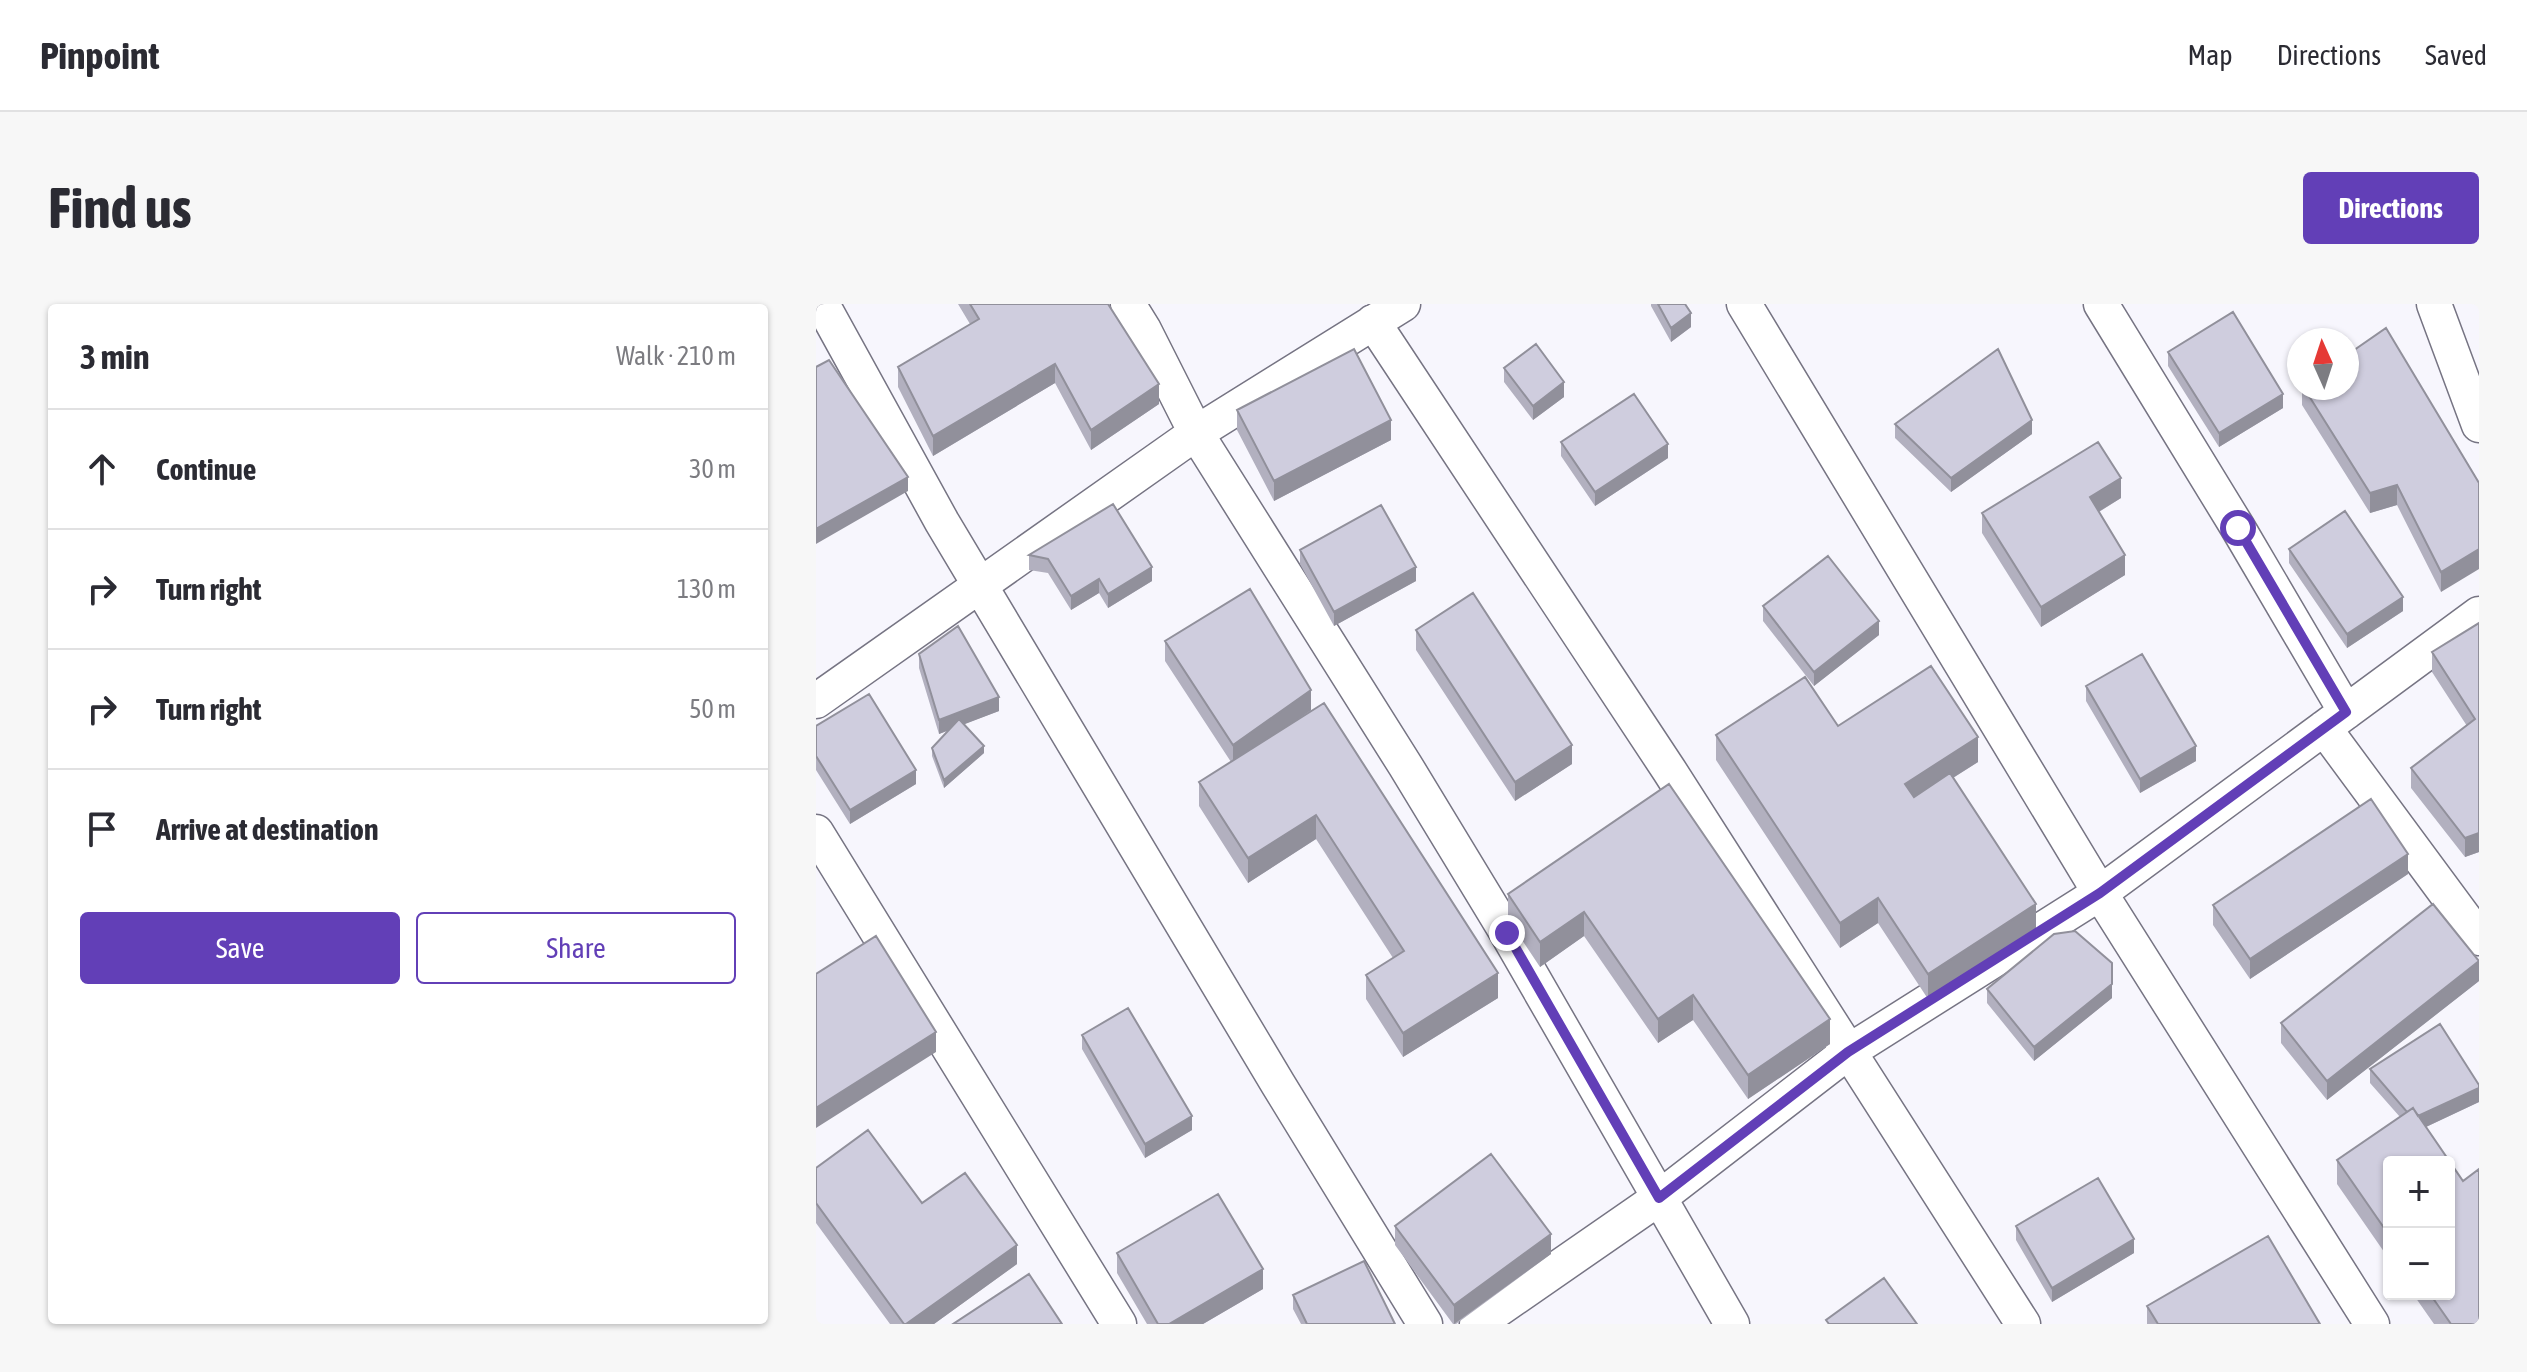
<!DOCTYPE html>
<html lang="en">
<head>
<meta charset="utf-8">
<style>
  :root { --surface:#fff; --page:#f7f7f7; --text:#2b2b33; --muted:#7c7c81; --line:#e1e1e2; --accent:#623fb7 }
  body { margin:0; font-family:"Asap Condensed",sans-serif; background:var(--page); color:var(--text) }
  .controls { position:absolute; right:24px; bottom:24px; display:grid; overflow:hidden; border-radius:8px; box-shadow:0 2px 6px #0004 }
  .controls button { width:72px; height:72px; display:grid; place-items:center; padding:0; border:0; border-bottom:2px solid var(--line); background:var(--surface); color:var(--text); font:40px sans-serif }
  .compass { position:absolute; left:1471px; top:24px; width:72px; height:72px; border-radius:50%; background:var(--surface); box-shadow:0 2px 6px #0004; rotate:357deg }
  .stop { position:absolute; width:24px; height:24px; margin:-18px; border:6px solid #623fb7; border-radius:50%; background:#fff }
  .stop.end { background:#623fb7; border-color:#fff; box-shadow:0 2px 8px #0008 }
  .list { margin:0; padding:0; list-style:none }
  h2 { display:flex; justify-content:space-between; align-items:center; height:104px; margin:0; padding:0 32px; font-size:34px }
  h2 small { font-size:26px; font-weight:400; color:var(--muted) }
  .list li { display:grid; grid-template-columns:52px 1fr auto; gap:24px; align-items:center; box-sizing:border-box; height:120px; padding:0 32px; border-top:2px solid var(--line) }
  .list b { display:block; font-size:30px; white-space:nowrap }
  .list em { font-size:26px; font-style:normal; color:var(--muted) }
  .actions { display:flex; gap:16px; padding:24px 32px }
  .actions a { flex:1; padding:18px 0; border:2px solid var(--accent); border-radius:8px; text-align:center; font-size:28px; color:var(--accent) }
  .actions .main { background:var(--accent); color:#fff }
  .icon { flex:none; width:44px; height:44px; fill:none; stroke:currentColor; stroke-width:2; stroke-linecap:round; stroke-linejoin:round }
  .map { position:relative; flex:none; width:1663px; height:1020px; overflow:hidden; border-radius:8px }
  header { display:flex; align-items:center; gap:48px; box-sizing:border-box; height:112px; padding:0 40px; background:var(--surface); border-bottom:2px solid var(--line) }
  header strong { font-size:38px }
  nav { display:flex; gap:44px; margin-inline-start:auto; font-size:28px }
  .intro { display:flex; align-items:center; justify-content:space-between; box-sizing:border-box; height:192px; padding:0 48px }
  h1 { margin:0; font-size:56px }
  .button { padding:20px 36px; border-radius:8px; background:var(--accent); color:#fff; font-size:28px; font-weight:700 }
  main { display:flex; gap:48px; padding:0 48px }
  aside { flex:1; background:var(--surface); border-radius:8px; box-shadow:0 2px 6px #0004 }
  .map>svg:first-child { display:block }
</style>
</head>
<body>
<header>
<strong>Pinpoint</strong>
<nav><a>Map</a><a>Directions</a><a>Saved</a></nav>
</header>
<div class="intro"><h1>Find us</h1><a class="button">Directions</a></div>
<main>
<aside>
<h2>3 min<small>Walk · 210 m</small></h2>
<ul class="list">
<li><svg class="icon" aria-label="ahead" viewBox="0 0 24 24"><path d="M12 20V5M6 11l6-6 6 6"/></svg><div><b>Continue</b></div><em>30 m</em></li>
<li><svg class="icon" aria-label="right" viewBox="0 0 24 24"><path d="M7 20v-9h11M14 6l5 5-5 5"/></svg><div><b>Turn right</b></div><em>130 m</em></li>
<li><svg class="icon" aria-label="right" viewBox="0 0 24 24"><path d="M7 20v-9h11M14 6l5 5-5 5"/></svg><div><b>Turn right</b></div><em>50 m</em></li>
<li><svg class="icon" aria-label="arrive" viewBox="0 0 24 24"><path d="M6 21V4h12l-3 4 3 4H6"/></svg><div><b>Arrive at destination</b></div></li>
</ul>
<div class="actions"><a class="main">Save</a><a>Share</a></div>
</aside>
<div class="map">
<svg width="1663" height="1020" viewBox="0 0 1663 1020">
  <rect width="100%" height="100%" fill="#f7f6fd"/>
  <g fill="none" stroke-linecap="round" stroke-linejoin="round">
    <defs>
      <path id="minor" d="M 6,0 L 126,218 L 462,780 L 609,1020
        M 312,0 L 328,26 L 380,129 L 589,461 L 691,629 L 916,1020
        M 928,0 L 1284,589 L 1556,1020
        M 1285,0 L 1422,224 L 1530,408
        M 1618,0 L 1663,121
        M 557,18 L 853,466 L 1207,1020
        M 0,397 L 380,129 L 587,0
        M 1508,424 L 1663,634
        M 0,528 L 303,1020
        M 661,1020 L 843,894 L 1032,748 L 1284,589 L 1663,310"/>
    </defs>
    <use href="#minor" stroke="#767483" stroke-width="37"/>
    <use href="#minor" stroke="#fff" stroke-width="34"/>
  </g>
  <path fill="#b2b0bf" d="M 142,0 L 292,0 L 343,100 L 275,146 L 239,79 L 117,152 L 82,83 L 82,63 L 154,20 Z
    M 835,0 L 869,0 L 875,23 L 855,38 L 835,2 Z
    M 1352,48 L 1467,104 L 1403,143 L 1352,62 Z
    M 688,64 L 748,93 L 717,116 L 688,78 Z
    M 1486,84 L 1531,84 L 1663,179 L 1625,288 L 1581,201 L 1554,209 L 1486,101 Z
    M 421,106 L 575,136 L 458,197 L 421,126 Z
    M 1079,120 L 1216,130 L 1135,188 L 1079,134 Z
    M 745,138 L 852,154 L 779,202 L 745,152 Z
    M 1305,194 L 1283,208 L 1309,271 L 1225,323 L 1166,229 L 1166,209 Z
    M 1473,245 L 1587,307 L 1531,344 L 1473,259 Z
    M 484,246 L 600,277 L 518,322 L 484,260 Z
    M 213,251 L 336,277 L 292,304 L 283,289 L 255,306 L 232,269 L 213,266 Z
    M 947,302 L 1063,331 L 998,382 L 947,317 Z
    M 1663,319 L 1663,548 L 1649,553 L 1595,484 L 1595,464 L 1651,422 L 1616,368 L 1616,348 Z
    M 600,326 L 756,460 L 699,497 L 600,346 Z
    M 349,337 L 495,406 L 682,694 L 587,753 L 550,695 L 550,671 L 577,654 L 500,535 L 432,579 L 383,502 L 383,478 L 415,458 L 349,357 Z
    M 103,350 L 183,407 L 148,420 L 168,449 L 128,484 L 116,452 L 116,444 L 133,426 L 123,430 L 103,364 Z
    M 1270,382 L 1380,457 L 1324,489 L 1270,397 Z
    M 0,422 L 100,480 L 34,520 L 0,466 Z
    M 1022,422 L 1162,458 L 1137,474 L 1220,625 L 1112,695 L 1062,619 L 1024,644 L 900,456 L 900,431 Z
    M 853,480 L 1014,740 L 932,795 L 877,716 L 842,739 L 768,632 L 724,663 L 692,615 L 692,590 Z
    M 1592,570 L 1434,675 L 1397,621 L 1397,601 Z
    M 1663,677 L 1511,796 L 1465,739 L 1465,719 Z
    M 1171,685 L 1296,694 L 1218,757 L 1171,699 Z
    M 266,731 L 376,826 L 329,854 L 266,745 Z
    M 1554,765 L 1663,784 L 1663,798 L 1610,823 L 1647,877 L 1663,1020 L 1618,1020 L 1597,990 L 1633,990 L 1573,858 L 1573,955 L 1521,880 L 1521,856 L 1584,813 L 1554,779 Z
    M 0,864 L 106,899 L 201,960 L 118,1020 L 74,1020 L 0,919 Z
    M 579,922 L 735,950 L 640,1020 L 637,1020 L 579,941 Z
    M 1200,922 L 1318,949 L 1236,998 L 1200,936 Z
    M 301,949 L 447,985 L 387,1020 L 331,1020 L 301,969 Z
    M 477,991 L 579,1020 L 485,1020 L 477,1005 Z
    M 1331,1002 L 1504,1020 L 1331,1020 Z"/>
  <path fill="#91909b" d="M 875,9 L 875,23 L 855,38 L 855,24 Z
    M 239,60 L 239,79 L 117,152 L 117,132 Z
    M 748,78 L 748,93 L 717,116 L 717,102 Z
    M 343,80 L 343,100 L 275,146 L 275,126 Z
    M 1467,90 L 1467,104 L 1403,143 L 1403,129 Z
    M 575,116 L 575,136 L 458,197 L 458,177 Z
    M 1216,116 L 1216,130 L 1135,188 L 1135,174 Z
    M 852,140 L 852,154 L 779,202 L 779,188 Z
    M 92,173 L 92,187 L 0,240 L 0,225 Z
    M 1305,174 L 1305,194 L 1274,213 L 1274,193 Z
    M 1581,181 L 1581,201 L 1554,209 L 1554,189 Z
    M 1663,245 L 1663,265 L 1625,288 L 1625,268 Z
    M 1309,251 L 1309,271 L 1225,323 L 1225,303 Z
    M 336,263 L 336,277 L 292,304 L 292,290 Z
    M 600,263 L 600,277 L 518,322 L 518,308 Z
    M 283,275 L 283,289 L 255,306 L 255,292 Z
    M 1587,293 L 1587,307 L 1531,344 L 1531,330 Z
    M 1063,317 L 1063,331 L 998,382 L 998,368 Z
    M 495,386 L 495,406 L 417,460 L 417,441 Z
    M 183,393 L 183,407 L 123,430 L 123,416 Z
    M 1162,433 L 1162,458 L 1089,504 L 1089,480 Z
    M 756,441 L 756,460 L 699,497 L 699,478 Z
    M 168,442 L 168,449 L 128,484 L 128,476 Z
    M 1380,442 L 1380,457 L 1324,489 L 1324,475 Z
    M 100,466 L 100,480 L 34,520 L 34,506 Z
    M 500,511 L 500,535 L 432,579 L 432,554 Z
    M 1663,529 L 1663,548 L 1649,553 L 1649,534 Z
    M 1592,550 L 1592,570 L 1434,675 L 1434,655 Z
    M 1062,594 L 1062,619 L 1024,644 L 1024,619 Z
    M 1220,600 L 1220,625 L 1112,695 L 1112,670 Z
    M 768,608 L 768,632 L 724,663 L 724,638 Z
    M 1663,657 L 1663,677 L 1511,796 L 1511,777 Z
    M 1296,659 L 1296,694 L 1218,757 L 1218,743 Z
    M 682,669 L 682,694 L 587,753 L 587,729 Z
    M 877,691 L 877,716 L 842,739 L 842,715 Z
    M 1014,715 L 1014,740 L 932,795 L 932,771 Z
    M 120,728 L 120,748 L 0,824 L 0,804 Z
    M 1663,784 L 1663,798 L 1597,829 L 1597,815 Z
    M 376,812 L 376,826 L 329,854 L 329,840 Z
    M 735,930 L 735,950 L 638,1020 L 638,1001 Z
    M 1318,935 L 1318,949 L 1236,998 L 1236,984 Z
    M 201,941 L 201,960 L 118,1020 L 90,1020 Z
    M 447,965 L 447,985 L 387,1020 L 353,1020 Z"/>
  <path fill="#cfcdde" stroke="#91909b" stroke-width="2" d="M 154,0 L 292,0 L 343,80 L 275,126 L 239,60 L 117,132 L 82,63 L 163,15 Z
    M 842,0 L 869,0 L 875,9 L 855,24 Z
    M 1417,8 L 1467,90 L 1403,129 L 1352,48 Z
    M 1570,24 L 1663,179 L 1663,245 L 1625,268 L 1581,181 L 1554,189 L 1488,84 L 1531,84 L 1531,51 Z
    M 720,40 L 748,78 L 717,102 L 688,64 Z
    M 538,45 L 575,116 L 458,177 L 421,106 Z
    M 1182,45 L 1216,116 L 1135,174 L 1079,120 Z
    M 13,56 L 92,173 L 0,225 L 0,63 Z
    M 818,90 L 852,140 L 779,188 L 745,138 Z
    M 1282,138 L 1305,174 L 1274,193 L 1309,251 L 1225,303 L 1166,209 Z
    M 297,200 L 336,263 L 292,290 L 283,275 L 255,292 L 232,255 L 213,251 Z
    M 565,201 L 600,263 L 518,308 L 484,246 Z
    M 1529,207 L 1587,293 L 1531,330 L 1473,245 Z
    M 1012,252 L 1063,317 L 998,368 L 947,302 Z
    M 434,285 L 495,386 L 417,441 L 349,337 Z
    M 657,289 L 756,441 L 699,478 L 600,326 Z
    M 1663,319 L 1663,529 L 1649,534 L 1595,464 L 1659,415 L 1616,348 Z
    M 142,322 L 183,393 L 123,416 L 103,350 Z
    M 1326,350 L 1380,442 L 1324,475 L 1270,382 Z
    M 1115,362 L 1162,433 L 1089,480 L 1098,493 L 1134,469 L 1220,600 L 1112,670 L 1062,594 L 1024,619 L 900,431 L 989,373 L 1022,422 Z
    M 53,390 L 100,466 L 34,506 L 0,452 L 0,422 Z
    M 508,399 L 682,669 L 587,729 L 550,671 L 588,647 L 500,511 L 432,554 L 383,478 Z
    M 143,415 L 168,442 L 128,476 L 116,444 Z
    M 853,480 L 1014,715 L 932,771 L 877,691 L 842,715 L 768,608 L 724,638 L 692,590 Z
    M 1555,495 L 1592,550 L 1434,655 L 1397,601 Z
    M 1617,600 L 1663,657 L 1511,777 L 1465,719 Z
    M 1259,627 L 1296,659 L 1296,680 L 1218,743 L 1171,685 L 1238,630 Z
    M 60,632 L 120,728 L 0,804 L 0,670 Z
    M 312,704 L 376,812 L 329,840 L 266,731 Z
    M 1624,720 L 1663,781 L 1663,784 L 1602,812 L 1597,804 L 1591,808 L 1554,765 Z
    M 1597,804 L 1647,877 L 1663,865 L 1663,1020 L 1635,1020 L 1614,990 L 1633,990 L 1633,858 L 1573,858 L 1573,931 L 1521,856 Z
    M 52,826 L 106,899 L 149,869 L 201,941 L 90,1020 L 88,1020 L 0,899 L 0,864 Z
    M 675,850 L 735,930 L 638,1001 L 579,922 Z
    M 1282,874 L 1318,935 L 1236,984 L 1200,922 Z
    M 402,890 L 447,965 L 353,1020 L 342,1020 L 301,949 Z
    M 1452,932 L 1504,1020 L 1342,1020 L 1331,1002 Z
    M 548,957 L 579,1020 L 491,1020 L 477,991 Z
    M 213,970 L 246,1020 L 137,1020 Z
    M 1068,974 L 1101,1020 L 1013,1020 L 1010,1016 Z"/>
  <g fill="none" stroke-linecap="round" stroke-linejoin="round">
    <path stroke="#623fb7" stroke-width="10" d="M 691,629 L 843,894 L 1032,748 L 1284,589 L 1530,408 L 1422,224"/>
  </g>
</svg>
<div class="controls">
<button>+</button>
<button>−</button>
</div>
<svg class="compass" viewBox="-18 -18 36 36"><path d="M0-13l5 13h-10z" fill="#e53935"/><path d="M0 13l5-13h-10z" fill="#7c7c81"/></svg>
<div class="stop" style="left:1422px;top:224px"></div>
<div class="stop end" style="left:691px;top:629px"></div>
</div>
</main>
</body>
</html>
